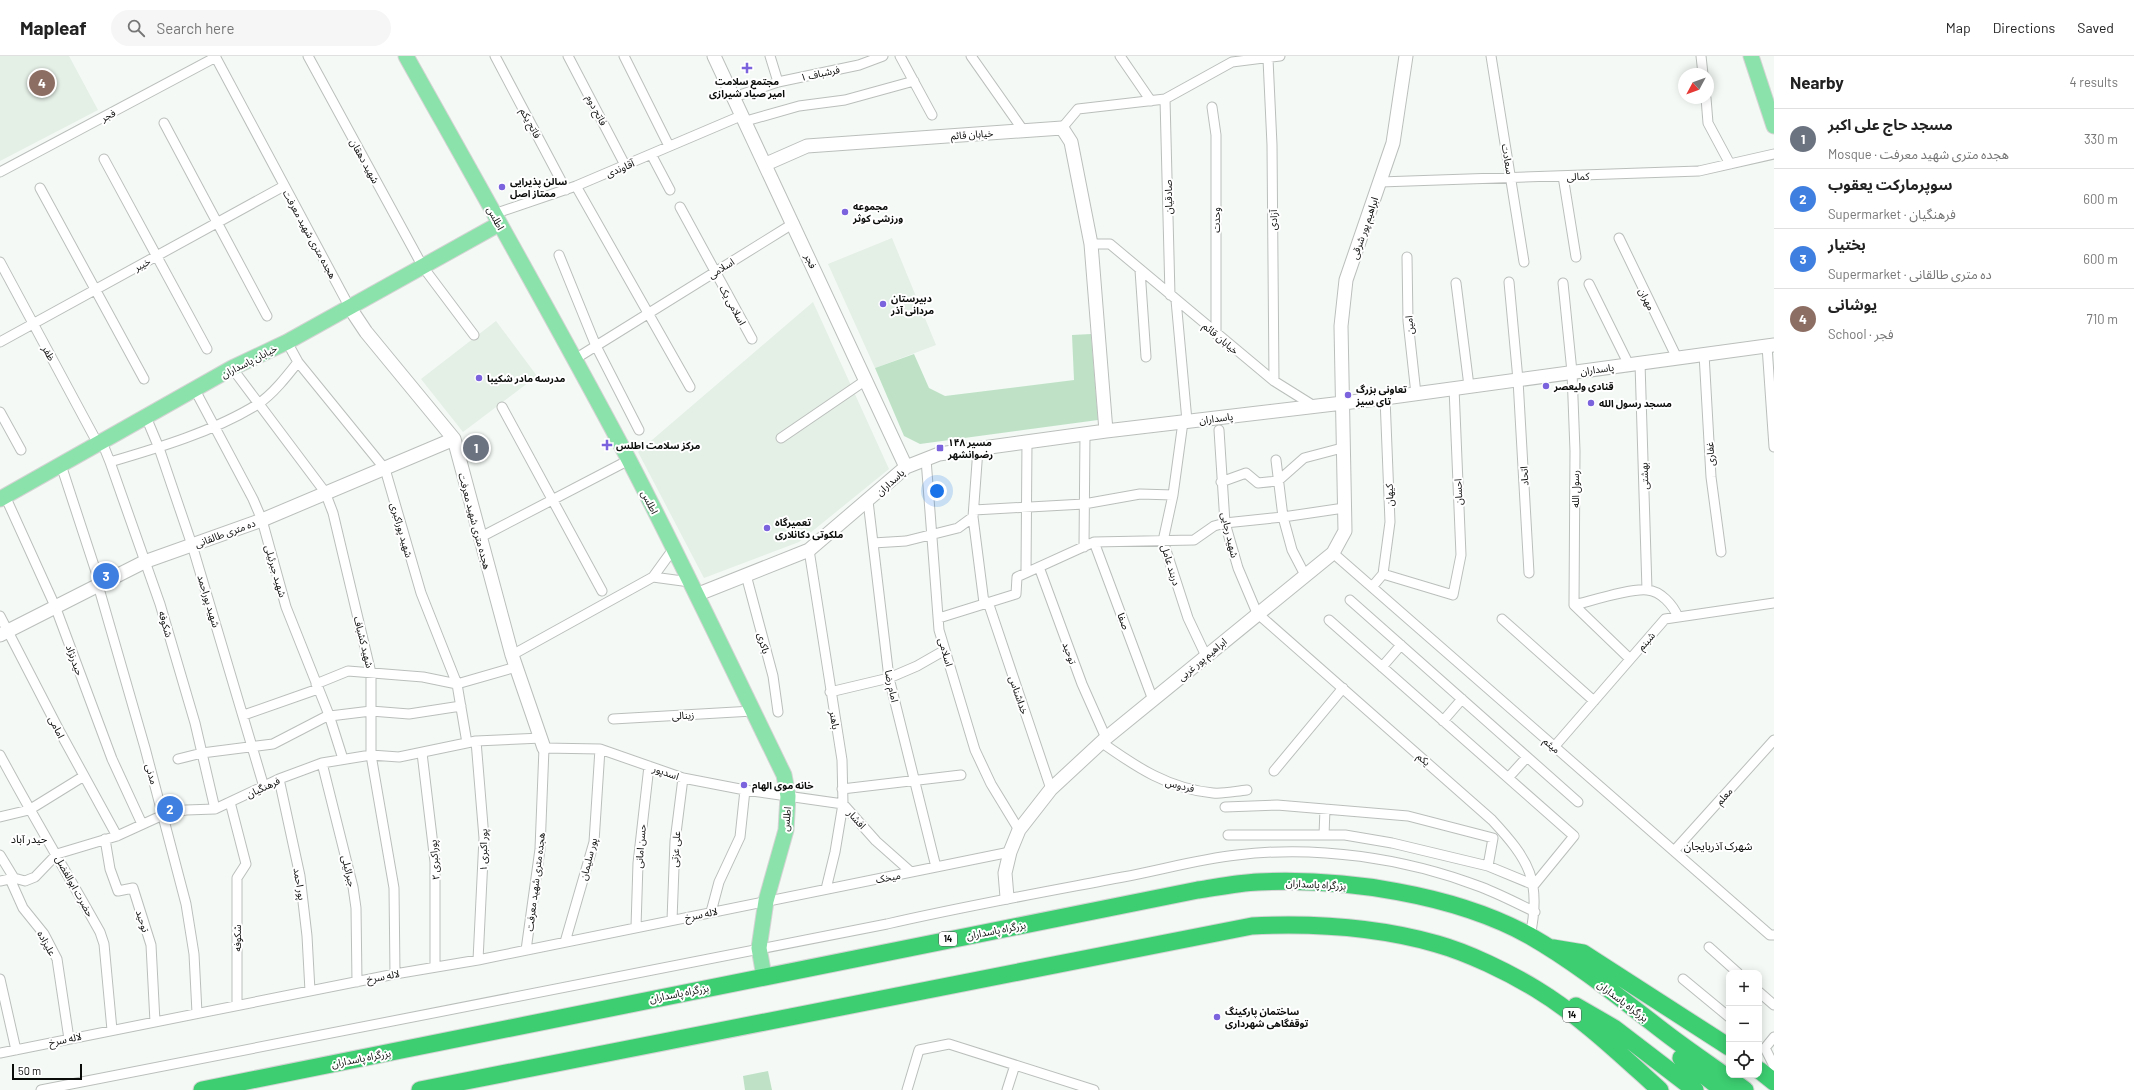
<!DOCTYPE html>
<html lang="en">
<head>
<meta charset="utf-8">
<style>
  :root { --surface:#fff; --page:#f6f6f6; --text:#222; --muted:#767676; --line:#e0e0e0; --accent:#0f766e }
  body { margin:0; font-family:Barlow,"Noto Sans Arabic",sans-serif; background:var(--page); color:var(--text) }
  .controls { position:absolute; right:12px; bottom:12px; display:grid; overflow:hidden; border-radius:8px; box-shadow:0 2px 10px #0003 }
  .controls button { width:36px; height:36px; display:grid; place-items:center; padding:0; border:0; border-bottom:1px solid var(--line); background:var(--surface); color:var(--text); font:20px sans-serif }
  .compass { position:absolute; left:1678px; top:12px; width:36px; height:36px; border-radius:50%; background:var(--surface); box-shadow:0 2px 10px #0003; rotate:229deg }
  .scale { position:absolute; left:12px; bottom:10px; width:70px; box-sizing:border-box; padding-left:4px; border:2px solid #0a0c0a; border-top:0; font-size:11px; line-height:14px; white-space:nowrap; color:#0a0c0a; -webkit-text-stroke:3px #fff; paint-order:stroke }
  .you { position:absolute; left:937px; top:435px; width:14px; height:14px; margin:-10px; border:3px solid #fff; border-radius:50%; background:#1a73e8; box-shadow:0 0 0 6px #1a73e833 }
  .badge { display:grid; place-items:center; width:26px; height:26px; border-radius:50%; background:var(--accent); color:#fff; font-size:13px; font-weight:700 }
  .pin { position:absolute; translate:-50% -50%; border:2px solid #fff; box-shadow:0 1px 4px #0006 }
  .list { margin:0; padding:0; list-style:none }
  h2 { display:flex; justify-content:space-between; align-items:center; height:52px; margin:0; padding:0 16px; font-size:17px }
  h2 small { font-size:13px; font-weight:400; color:var(--muted) }
  .list li { display:grid; grid-template-columns:26px 1fr auto; gap:12px; align-items:center; box-sizing:border-box; height:60px; padding:0 16px; border-top:1px solid var(--line) }
  .list b { display:block; font-size:15px; white-space:nowrap }
  .list p { margin:0; font-size:13px; white-space:nowrap; color:var(--muted) }
  .list em { font-size:13px; font-style:normal; color:var(--muted) }
  .icon { flex:none; width:22px; height:22px; fill:none; stroke:currentColor; stroke-width:2; stroke-linecap:round; stroke-linejoin:round }
  .map { position:relative; flex:none; width:1774px; height:1034px; overflow:hidden }
  header { display:flex; align-items:center; gap:24px; box-sizing:border-box; height:56px; padding:0 20px; background:var(--surface); border-bottom:1px solid var(--line) }
  header strong { font-size:19px }
  nav { display:flex; gap:22px; margin-inline-start:auto; font-size:14px }
  .search { width:280px; height:36px; background:var(--page); display:flex; align-items:center; gap:10px; box-sizing:border-box; padding:0 14px; border-radius:22px; color:var(--muted); font-size:15px }
  main { display:flex }
  aside { flex:1; background:var(--surface) }
  .map>svg:first-child { display:block }
</style>
</head>
<body>
<header>
<strong>Mapleaf</strong>
<div class="search"><svg class="icon" aria-label="search" viewBox="0 0 24 24"><circle cx="10" cy="10" r="6"/><path d="M15 15l6 6"/></svg>Search here</div>
<nav><a>Map</a><a>Directions</a><a>Saved</a></nav>
</header>
<main>
<div class="map">
<svg width="1774" height="1034" viewBox="0 0 1774 1034">
  <rect width="100%" height="100%" fill="#f4f9f5"/>
  <path fill="#e4efe6" d="M 0,0 L 69,0 L 98,54 L 0,105 Z
    M 892,182 L 936,289 L 875,312 L 828,208 Z
    M 813,246 L 889,413 L 799,486 L 704,522 L 638,396 Z
    M 496,265 L 537,320 L 463,376 L 421,323 Z"/>
  <path fill="#bfe2c7" d="M 1091,278 L 1098,364 L 920,388 L 904,380 L 875,312 L 914,298 L 929,332 L 945,340 L 1074,324 L 1072,279 Z
    M 768,1015 L 772,1034 L 745,1034 L 743,1020 Z"/>
  <g fill="none" stroke-linecap="round" stroke-linejoin="round">
    <defs>
      <path id="street" d="M 215,0 L 350,252
        M 308,0 L 423,211 L 474,279
        M 495,0 L 566,134
        M 568,0 L 625,109
        M 624,0 L 669,90
        M 770,0 L 778,26
        M 900,0 L 932,59
        M 971,0 L 1023,74
        M 1120,0 L 1151,45
        M 1491,0 L 1524,206
        M 1701,0 L 1703,18
        M 1268,3 L 1272,89 L 1274,325
        M 734,41 L 778,26 L 859,9 L 883,0
        M 1706,42 L 1708,67 L 1730,108
        M 1165,43 L 1170,239
        M 1212,51 L 1216,79 L 1216,278
        M 746,65 L 799,50 L 845,44 L 914,25
        M 164,67 L 267,260
        M 1062,72 L 1078,53 L 1165,43 L 1232,6 L 1280,0
        M 651,98 L 670,134
        M 104,103 L 207,293
        M 0,116 L 216,1
        M 1563,120 L 1576,201
        M 1380,126 L 1699,115 L 1774,98
        M 576,130 L 690,331
        M 40,132 L 144,323
        M 680,151 L 752,283
        M 494,158 L 576,130 L 743,59
        M 1619,182 L 1677,302
        M 1091,188 L 1110,188 L 1274,325 L 1314,350
        M 559,199 L 596,290 L 639,374
        M 1407,201 L 1408,265 L 1416,338
        M 0,206 L 98,388
        M 1140,214 L 1146,301
        M 1509,226 L 1518,324 L 1529,517
        M 1456,227 L 1469,330
        M 1563,227 L 1572,316 L 1575,395 L 1574,549
        M 1589,228 L 1629,309
        M 1176,244 L 1187,365
        M 0,286 L 284,130
        M 287,286 L 298,306 L 385,413 L 421,537 L 457,628 L 467,687
        M 1767,290 L 1774,391
        M 1704,298 L 1711,421 L 1721,496
        M 575,303 L 794,167
        M 1640,307 L 1647,534
        M 232,312 L 325,436 L 333,457 L 371,617 L 371,699 L 394,832 L 395,918
        M 195,334 L 253,443 L 262,464 L 286,551 L 329,659 L 343,703
        M 502,351 L 602,535
        M 0,356 L 21,394
        M 146,361 L 159,392 L 192,489 L 264,731
        M 1183,366 L 1173,439 L 1163,485 L 1188,562 L 1206,600
        M 1219,374 L 1225,467 L 1238,512 L 1257,557 L 1492,764 C 1529,804 1542,825 1530,880
        M 781,382 L 866,324
        M 102,386 L 110,406 L 160,548 L 195,667 L 215,753
        M 978,393 L 973,461 L 984,547
        M 926,403 L 939,574 L 975,694 L 991,728 L 1019,774
        M 1276,404 L 1283,461 L 1292,494 L 1305,519
        M 110,406 C 158,392 215,375 258,348 C 273,338 287,320 298,306
        M 61,409 L 100,528
        M 1221,426 L 1246,417 L 1258,427 L 1278,425 L 1304,402 L 1342,392
        M 5,440 L 55,550 L 112,703 L 142,768
        M 868,445 L 889,622 L 936,811
        M 974,454 L 1084,448 L 1140,438 L 1173,439
        M 479,482 L 629,404
        M 1094,486 L 1153,644
        M 873,487 L 906,485 L 958,472 L 973,461
        M 1084,491 L 1085,378
        M 674,492 L 653,521 L 690,526
        M 809,494 L 842,704 L 843,748 L 835,796 L 826,833
        M 1333,497 L 1770,879 L 1774,879
        M 1039,511 L 1082,628 L 1106,682
        M 1026,516 L 1027,386
        M 1383,518 L 1453,539 L 1461,499 L 1454,332
        M 746,519 L 773,620 L 778,656
        M 98,529 L 145,692 L 186,848 L 194,898 L 197,957
        M 1372,531 L 1383,518 L 1390,466 L 1385,342
        M 1350,544 L 1578,746
        M 988,546 L 1051,733
        M 1574,549 C 1591,545 1631,532 1647,534 C 1661,535 1673,549 1678,561
        M 1574,549 L 1630,603
        M 0,560 L 60,676 L 117,780
        M 939,562 L 1016,538 L 1017,521 L 1094,486 L 1194,484 L 1214,470 L 1225,467 L 1283,461 L 1344,452
        M 1502,563 L 1594,645
        M 512,599 L 653,521
        M 1382,611 L 1401,589
        M 316,628 L 348,615 L 423,621 L 457,628 L 516,611
        M 830,636 L 889,622 L 917,610 L 945,594
        M 244,659 L 318,633
        M 330,660 L 371,655 L 409,658 L 461,650
        M 613,663 L 753,655
        M 1443,665 L 1462,643
        M 476,685 L 484,782 L 478,904
        M 1101,686 C 1136,711 1169,733 1213,737 C 1224,738 1236,735 1247,734
        M 1554,691 L 1665,563 L 1774,547
        M 422,697 L 435,806 L 435,911
        M 0,699 C 32,759 67,817 100,876 L 104,888 L 112,974
        M 178,703 L 202,697 L 273,688 L 329,659
        M 322,707 L 353,831 L 356,852 L 357,926
        M 1274,715 L 1343,632
        M 1508,722 L 1527,701
        M 279,723 L 300,820 L 307,880 L 310,935
        M 842,733 L 961,719
        M 230,746 L 246,808 L 237,822 L 237,949
        M 1225,751 L 1277,749 L 1408,760 L 1493,782 L 1488,810
        M 0,761 L 29,754 L 84,720
        M 1228,779 L 1345,779 L 1392,787 L 1488,810 L 1534,829 L 1574,780 L 1329,564
        M 1324,779 L 1325,753
        M 105,783 L 110,813 L 118,835 L 133,832 L 151,889 L 155,966
        M 1674,795 L 1774,684
        M 0,799 L 14,822
        M 10,823 L 23,852 L 44,878 L 57,903 L 69,983
        M 0,825 L 14,822 L 25,825 L 35,821 L 57,798 L 117,780 L 163,759 L 186,754 L 215,753 L 279,723 L 322,707 L 371,699 L 399,701 L 476,685 L 542,682
        M 711,856 L 719,826 L 740,781 L 745,734
        M 672,864 L 675,785 L 683,722
        M 636,871 L 638,807 L 649,710
        M 565,886 L 594,786 L 600,693
        M 1709,891 L 1738,917
        M 526,894 L 540,793 L 544,692 L 600,693 L 683,722 L 745,734 L 843,748 L 876,785 L 911,816
        M 0,923 L 16,994
        M 1683,923 L 1729,961
        M 1759,936 L 1774,949
        M 1774,981 L 1765,992 L 1774,1010
        M 0,997 L 395,918 L 478,904 L 1010,796
        M 41,1034 L 887,868 C 965,850 1044,836 1123,821 C 1161,814 1199,803 1237,799 C 1317,789 1405,802 1481,831 C 1499,838 1517,847 1535,856
        M 907,1034 L 919,994 L 949,988 L 1094,1034
        M 1007,1034 L 1015,1009"/>
      <path id="secondary" d="M 714,0 L 906,411
        M 766,108 L 807,90 L 1062,72 L 1071,86 L 1091,188 L 1106,375
        M 350,252 L 366,276 L 454,383 L 512,599 L 544,692
        M 696,539 L 809,494 L 906,411 L 939,398 L 1106,375 L 1385,342 L 1774,289
        M 0,579 L 144,506 L 262,464 L 454,383
        M 1007,841 L 1005,817 L 1010,796 L 1019,774 L 1051,733 L 1106,682 L 1333,497 L 1345,475 L 1341,270 L 1346,224 L 1393,87 L 1406,0"/>
      <path id="primary" d="M 406,0 C 481,134 557,268 629,404 C 683,508 733,614 784,719 L 788,740 L 786,774 L 766,845 L 759,892 L 764,920
        M 1751,0 L 1774,70
        M 0,443 L 232,312 L 287,286 L 499,168"/>
      <path id="highway" d="M 1553,892 L 1583,897 L 1729,991
        M 1576,950 L 1614,972 L 1695,1034
        M 1681,1002 L 1723,1034
        M 1759,1014 L 1774,1026
        M 202,1034 L 1198,834 C 1218,831 1238,827 1258,826 C 1344,822 1454,838 1530,880 C 1577,907 1620,942 1663,975 C 1690,996 1718,1014 1745,1034
        M 420,1034 L 1252,870 C 1314,867 1377,871 1437,888 C 1469,897 1508,916 1536,933 C 1582,961 1621,999 1660,1034"/>
    </defs>
    <use href="#street" stroke="#bbbfbc" stroke-width="11"/>
    <use href="#secondary" stroke="#bbbfbc" stroke-width="15"/>
    <use href="#primary" stroke="#d3d3d3" stroke-width="17"/>
    <use href="#highway" stroke="#d3d3d3" stroke-width="19"/>
    <use href="#street" stroke="#fff" stroke-width="9"/>
    <use href="#secondary" stroke="#fff" stroke-width="13"/>
    <use href="#primary" stroke="#8be2aa" stroke-width="15"/>
    <use href="#highway" stroke="#3dce71" stroke-width="17"/>
  </g>
  <g fill="#7c63de" stroke="#fff" stroke-width="1.5">
    <path d="M745 6h4v4h4v4h-4v4h-4v-4h-4v-4h4z"/>
    <circle cx="502" cy="131" r="4"/>
    <circle cx="845" cy="156" r="4"/>
    <circle cx="883" cy="248" r="4"/>
    <circle cx="479" cy="322" r="4"/>
    <circle cx="1546" cy="330" r="4"/>
    <circle cx="1348" cy="339" r="4"/>
    <circle cx="1591" cy="347" r="4"/>
    <path d="M605 383h4v4h4v4h-4v4h-4v-4h-4v-4h4z"/>
    <rect x="936" y="388" width="8" height="8" rx="2"/>
    <circle cx="767" cy="472" r="4"/>
    <circle cx="744" cy="729" r="4"/>
    <circle cx="1217" cy="961" r="4"/>
  </g>
  <g text-anchor="middle" stroke-width="4" stroke-linejoin="round" paint-order="stroke">
    <g fill="#fff" stroke="#545554" stroke-width="1">
      <rect x="939" y="876" width="18" height="14" rx="3"/>
      <rect x="1563" y="952" width="18" height="14" rx="3"/>
    </g>
    <g font-size="9" font-weight="bold" fill="#0a0c0a">
      <text x="948" y="886">14</text>
      <text x="1572" y="962">14</text>
    </g>
    <g font-size="10" fill="#0a0c0a" stroke="#fff">
      <text transform="translate(820 17) rotate(-12)" y="4">فرشباف ۱</text>
      <text transform="translate(597 54) rotate(62)" y="4">فاتح دوم</text>
      <text transform="translate(108 59) rotate(-28)" y="4">فجر</text>
      <text transform="translate(531 67) rotate(62)" y="4">فاتح یکم</text>
      <text transform="translate(972 78) rotate(-4)" y="4">خیابان قائم</text>
      <text transform="translate(1508 103) rotate(81)" y="4">سعادت</text>
      <text transform="translate(365 105) rotate(61)" y="4">شهید دهقان</text>
      <text transform="translate(620 112) rotate(-23)" y="4">آقاوندی</text>
      <text transform="translate(1578 120) rotate(-2)" y="4">کمالی</text>
      <text transform="translate(1168 141) rotate(-91)" y="4">صادقیان</text>
      <text transform="translate(496 162) rotate(61)" y="4">اطلس</text>
      <text transform="translate(1216 164) rotate(-90)" y="4">وحدت</text>
      <text transform="translate(1273 164) rotate(-90)" y="4">آزادی</text>
      <text transform="translate(1364 172) rotate(-71)" y="4">ابراهیم پور شرقی</text>
      <text transform="translate(310 178) rotate(61)" y="4">هجده متری شهید معرفت</text>
      <text transform="translate(811 205) rotate(65)" y="4">فجر</text>
      <text transform="translate(142 208) rotate(-29)" y="4">خیبر</text>
      <text transform="translate(721 212) rotate(-32)" y="4">اسلامی</text>
      <text transform="translate(1647 243) rotate(63)" y="4">مهران</text>
      <text transform="translate(733 249) rotate(61)" y="4">اسلامی یک</text>
      <text transform="translate(1409 269) rotate(-94)" y="4">امین</text>
      <text transform="translate(1221 282) rotate(40)" y="4">خیابان قائم</text>
      <text transform="translate(49 297) rotate(62)" y="4">ظفر</text>
      <text transform="translate(249 305) rotate(-27)" y="4">خیابان پاسداران</text>
      <text transform="translate(1597 313) rotate(-8)" y="4">پاسداران</text>
      <text transform="translate(1216 362) rotate(-7)" y="4">پاسداران</text>
      <text transform="translate(1710 398) rotate(-94)" y="4">غفاری</text>
      <text transform="translate(1524 420) rotate(-93)" y="4">اتحاد</text>
      <text transform="translate(1644 420) rotate(-92)" y="4">بهشتی</text>
      <text transform="translate(890 426) rotate(-42)" y="4">پاسداران</text>
      <text transform="translate(1575 433) rotate(-90)" y="4">رسول الله</text>
      <text transform="translate(1458 436) rotate(-92)" y="4">احسان</text>
      <text transform="translate(1389 439) rotate(-92)" y="4">کیهان</text>
      <text transform="translate(650 446) rotate(63)" y="4">اطلس</text>
      <text transform="translate(475 465) rotate(75)" y="4">هجده متری شهید معرفت</text>
      <text transform="translate(402 474) rotate(74)" y="4">شهید پوراکبری</text>
      <text transform="translate(225 477) rotate(-20)" y="4">ده متری طالقانی</text>
      <text transform="translate(1230 479) rotate(77)" y="4">شهید رجایی</text>
      <text transform="translate(1171 509) rotate(73)" y="4">دربند عامل</text>
      <text transform="translate(276 515) rotate(74)" y="4">شهید جبرئیلی</text>
      <text transform="translate(209 545) rotate(73)" y="4">شهید پوراحمد</text>
      <text transform="translate(1124 565) rotate(69)" y="4">صفا</text>
      <text transform="translate(166 568) rotate(74)" y="4">شکوفه</text>
      <text transform="translate(1646 585) rotate(-49)" y="4">شبنم</text>
      <text transform="translate(364 586) rotate(76)" y="4">شهید کشباف</text>
      <text transform="translate(764 587) rotate(75)" y="4">باکری</text>
      <text transform="translate(946 596) rotate(74)" y="4">اسلامی</text>
      <text transform="translate(1070 597) rotate(70)" y="4">توحید</text>
      <text transform="translate(1202 603) rotate(-40)" y="4">ابراهیم پور غربی</text>
      <text transform="translate(75 604) rotate(70)" y="4">حیدرنژاد</text>
      <text transform="translate(892 630) rotate(78)" y="4">امام رضا</text>
      <text transform="translate(1019 639) rotate(71)" y="4">خداشناس</text>
      <text transform="translate(683 659) rotate(-3)" y="4">زینالی</text>
      <text transform="translate(835 664) rotate(81)" y="4">باهنر</text>
      <text transform="translate(57 671) rotate(63)" y="4">امامی</text>
      <text transform="translate(1552 689) rotate(41)" y="4">میثم</text>
      <text transform="translate(1424 703) rotate(42)" y="4">یکم</text>
      <text transform="translate(666 716) rotate(19)" y="4">اسدپور</text>
      <text transform="translate(152 718) rotate(75)" y="4">مدنی</text>
      <text transform="translate(1180 729) rotate(14)" y="4">فردوس</text>
      <text transform="translate(263 731) rotate(-25)" y="4">فرهنگیان</text>
      <text transform="translate(1724 740) rotate(-48)" y="4">معلم</text>
      <text transform="translate(786 763) rotate(-84)" y="4">اطلس</text>
      <text transform="translate(857 763) rotate(48)" y="4">افشار</text>
      <text transform="translate(640 790) rotate(-85)" y="4">حسن امانی</text>
      <text transform="translate(675 793) rotate(-86)" y="4">علی عزتی</text>
      <text transform="translate(483 794) rotate(-89)" y="4">پور اکبری ۱</text>
      <text transform="translate(588 803) rotate(-76)" y="4">پور سلیمان</text>
      <text transform="translate(434 804) rotate(-94)" y="4">پوراکبری ۲</text>
      <text transform="translate(349 815) rotate(77)" y="4">جبرائیلی</text>
      <text transform="translate(888 821) rotate(-11)" y="4">میخک</text>
      <text transform="translate(535 826) rotate(-83)" y="4">هجده متری شهید معرفت</text>
      <text transform="translate(300 828) rotate(81)" y="4">پور احمد</text>
      <text transform="translate(1316 828) rotate(3)" y="4">بزرگراه پاسداران</text>
      <text transform="translate(75 830) rotate(61)" y="4">حضرت ابوالفضل</text>
      <text transform="translate(701 858) rotate(-12)" y="4">لاله سرخ</text>
      <text transform="translate(143 865) rotate(72)" y="4">توحید</text>
      <text transform="translate(996 874) rotate(-11)" y="4">بزرگراه پاسداران</text>
      <text transform="translate(237 882) rotate(-90)" y="4">شکوفه</text>
      <text transform="translate(47 887) rotate(61)" y="4">علیزاده</text>
      <text transform="translate(383 920) rotate(-11)" y="4">لاله سرخ</text>
      <text transform="translate(679 937) rotate(-11)" y="4">بزرگراه پاسداران</text>
      <text transform="translate(1623 945) rotate(37)" y="4">بزرگراه پاسداران</text>
      <text transform="translate(65 983) rotate(-12)" y="4">لاله سرخ</text>
      <text transform="translate(361 1002) rotate(-11)" y="4">بزرگراه پاسداران</text>
    </g>
    <g font-size="10" font-weight="bold" fill="#0a0c0a" stroke="#fff" text-anchor="start">
      <text x="747" y="29" text-anchor="middle">مجتمع سلامت<tspan x="747" dy="12">امیر صیاد شیرازی</tspan></text>
      <text x="510" y="129">سالن پذیرایی<tspan x="510" dy="12">ممتاز اصل</tspan></text>
      <text x="853" y="154">مجموعه<tspan x="853" dy="12">ورزشی کوثر</tspan></text>
      <text x="891" y="246">دبیرستان<tspan x="891" dy="12">مردانی آذر</tspan></text>
      <text x="487" y="326">مدرسه مادر شکیبا</text>
      <text x="1554" y="334">قنادی ولیعصر</text>
      <text x="1356" y="337">تعاونی بزرگ<tspan x="1356" dy="12">تای سیز</tspan></text>
      <text x="1599" y="351">مسجد رسول الله</text>
      <text x="948" y="390">مسیر ۱۴۸<tspan x="948" dy="12">رضوانشهر</tspan></text>
      <text x="616" y="393">مرکز سلامت اطلس</text>
      <text x="775" y="470">تعمیرگاه<tspan x="775" dy="12">ملکوتی دکانلاری</tspan></text>
      <text x="752" y="733">خانه موی الهام</text>
      <text x="1225" y="959">ساختمان پارکینگ<tspan x="1225" dy="12">توقفگاهی شهرداری</tspan></text>
    </g>
    <g font-size="11" fill="#0a0c0a" stroke="#fff">
      <text x="29" y="787">حیدر آباد</text>
      <text x="1718" y="794">شهرک آذربایجان</text>
    </g>
  </g>
</svg>
<div class="controls">
<button>+</button>
<button>−</button>
<button><svg class="icon" aria-label="locate" viewBox="0 0 24 24"><circle cx="12" cy="12" r="6"/><path d="M12 2v4M12 18v4M2 12h4M18 12h4"/></svg></button>
</div>
<svg class="compass" viewBox="-18 -18 36 36"><path d="M0-13l5 13h-10z" fill="#e53935"/><path d="M0 13l5-13h-10z" fill="#767676"/></svg>
<div class="scale">50 m</div>
<div class="you"></div>
<div class="pin badge" style="left:476px;top:392px;background:#6b7280">1</div>
<div class="pin badge" style="left:170px;top:753px;background:#3f7fe0">2</div>
<div class="pin badge" style="left:106px;top:520px;background:#3f7fe0">3</div>
<div class="pin badge" style="left:42px;top:27px;background:#8d6e63">4</div>
</div>
<aside>
<h2>Nearby<small>4 results</small></h2>
<ul class="list">
<li><span class="badge" style="background:#6b7280">1</span><div><b>مسجد حاج علی اکبر</b><p>Mosque · هجده متری شهید معرفت</p></div><em>330 m</em></li>
<li><span class="badge" style="background:#3f7fe0">2</span><div><b>سوپرمارکت یعقوب</b><p>Supermarket · فرهنگیان</p></div><em>600 m</em></li>
<li><span class="badge" style="background:#3f7fe0">3</span><div><b>بختیار</b><p>Supermarket · ده متری طالقانی</p></div><em>600 m</em></li>
<li><span class="badge" style="background:#8d6e63">4</span><div><b>یوشانی</b><p>School · فجر</p></div><em>710 m</em></li>
</ul>
</aside>
</main>
</body>
</html>
